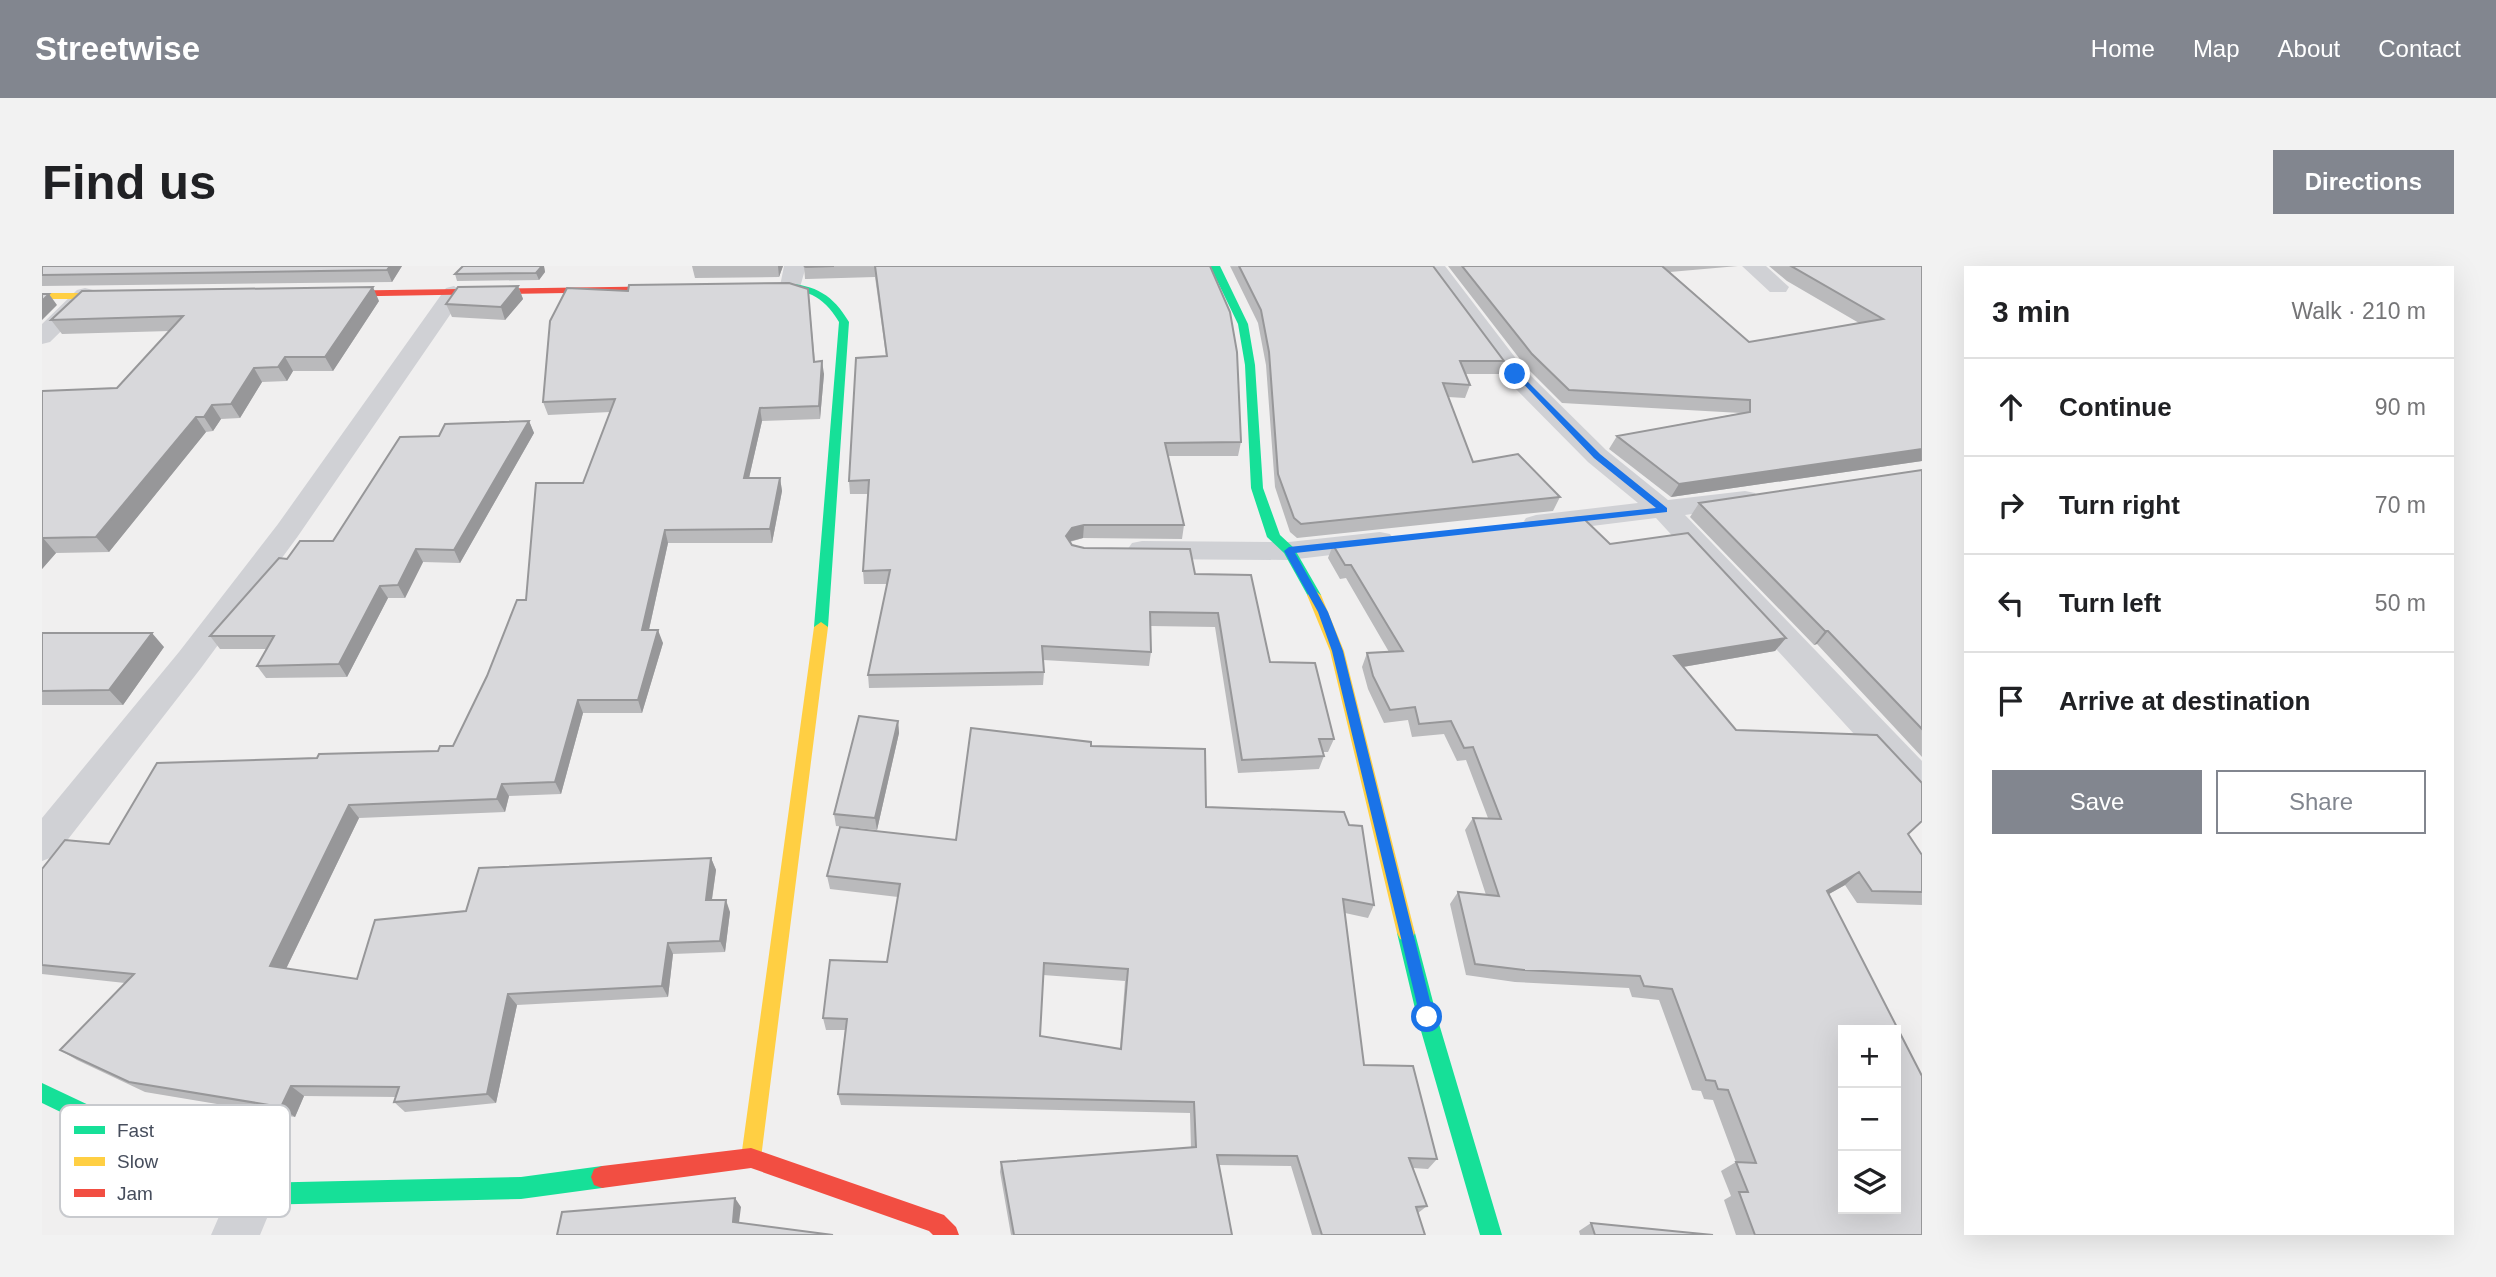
<!DOCTYPE html>
<html lang="en">
<head>
<meta charset="utf-8">
<style>
  :root { --surface:#fff; --page:#f2f2f2; --text:#202124; --muted:#757577; --line:#e0e0e0; --accent:#82868f }
  body { margin:0; font-family:Helvetica,sans-serif; background:var(--page); color:var(--text) }
  .controls { position:absolute; right:21px; bottom:21px; display:grid; overflow:hidden; border-radius:0px; box-shadow:0 7px 28px #0002 }
  .controls button { width:63px; height:63px; display:grid; place-items:center; padding:0; border:0; border-bottom:2px solid var(--line); background:var(--surface); color:var(--text); font:35px sans-serif }
  .stop { position:absolute; width:21px; height:21px; margin:-16px; border:5px solid #1a73e8; border-radius:50%; background:#fff }
  .stop.end { background:#1a73e8; border-color:#fff; box-shadow:0 2px 7px #0008 }
  .list { margin:0; padding:0; list-style:none }
  h2 { display:flex; justify-content:space-between; align-items:center; height:91px; margin:0; padding:0 28px; font-size:30px }
  h2 small { font-size:23px; font-weight:400; color:var(--muted) }
  .list li { display:grid; grid-template-columns:46px 1fr auto; gap:21px; align-items:center; box-sizing:border-box; height:98px; padding:0 28px; border-top:2px solid var(--line) }
  .list b { display:block; font-size:26px; white-space:nowrap }
  .list em { font-size:23px; font-style:normal; color:var(--muted) }
  .actions { display:flex; gap:14px; padding:21px 28px }
  .actions a { flex:1; padding:16px 0; border:2px solid var(--accent); border-radius:0px; text-align:center; font-size:24px; color:var(--accent) }
  .actions .main { background:var(--accent); color:#fff }
  .icon { flex:none; width:38px; height:38px; fill:none; stroke:currentColor; stroke-width:2; stroke-linecap:round; stroke-linejoin:round }
  .map { position:relative; flex:none; width:1880px; height:969px; overflow:hidden; border-radius:0px }
  header { display:flex; align-items:center; gap:42px; box-sizing:border-box; height:98px; padding:0 35px; background:var(--accent); color:#fff }
  header strong { font-size:33px }
  nav { display:flex; gap:38px; margin-inline-start:auto; font-size:24px }
  .intro { display:flex; align-items:center; justify-content:space-between; box-sizing:border-box; height:168px; padding:0 42px }
  h1 { margin:0; font-size:49px }
  .button { padding:18px 32px; border-radius:0px; background:var(--accent); color:#fff; font-size:24px; font-weight:700 }
  main { display:flex; gap:42px; padding:0 42px }
  aside { flex:1; background:var(--surface); border-radius:0px; box-shadow:0 7px 28px #0002 }
  .map>svg:first-child { display:block }
</style>
</head>
<body>
<header>
<strong>Streetwise</strong>
<nav><a>Home</a><a>Map</a><a>About</a><a>Contact</a></nav>
</header>
<div class="intro"><h1>Find us</h1><a class="button">Directions</a></div>
<main>
<div class="map">
<svg width="1880" height="969" viewBox="0 0 1880 969">
  <rect width="100%" height="100%" fill="#f0efef"/>
  <g fill="none" stroke-linecap="round" stroke-linejoin="round">
    <path fill="#d0d1d5" fill-rule="evenodd" d="M 742,0 L 764,0 L 757,25 L 749,27 L 738,20 Z
      M 1381,0 L 1403,0 L 1482,103 L 1564,184 L 1626,234 L 1703,225 L 1713,227 L 1717,233 L 1713,239 L 1643,249 L 1880,495 L 1880,532 L 1867,528 L 1614,252 L 1494,267 L 1484,264 L 1480,258 L 1484,252 L 1494,249 L 1596,237 L 1546,196 L 1464,113 Z
      M 1700,0 L 1724,0 L 1747,21 L 1744,26 L 1728,26 Z
      M 412,20 L 423,27 L 256,270 L 159,402 L 13,590 L 0,595 L 0,552 L 137,386 L 236,258 L 404,22 Z
      M 43,22 L 51,24 L 54,29 L 51,34 L 8,76 L 0,78 L 0,58 L 35,24 Z
      M 1338,266 L 1348,268 L 1353,275 L 1348,282 L 1247,294 L 1100,293 L 1090,291 L 1085,284 L 1090,277 L 1100,275 L 1247,276 Z
      M 211,904 L 228,911 L 235,928 L 218,969 L 169,969 L 194,911 Z"/>
    <path fill="#16e098" fill-rule="evenodd" d="M 1168,0 L 1178,0 L 1206,58 L 1213,99 L 1221,222 L 1238,269 L 1252,282 L 1279,329 L 1277,332 L 1267,332 L 1242,287 L 1225,271 L 1209,222 L 1203,99 L 1196,58 Z
      M 742,17 C 774,19 791,29 807,56 L 786,361 L 779,366 L 772,361 L 797,56 C 776,20 752,23 715,24 L 710,21 L 715,18 Z
      M 1364,659 L 1370,661 L 1373,667 L 1395,751 L 1460,969 L 1438,969 L 1375,751 L 1355,667 L 1358,661 Z
      M 0,817 L 212,917 L 479,911 L 560,900 L 568,903 L 571,911 L 568,919 L 560,922 L 479,933 L 211,939 L 0,837 Z"/>
    <path fill="#ffcf43" fill-rule="evenodd" d="M 0,27 L 87,27 L 92,30 L 87,33 L 0,33 Z
      M 1272,324 L 1279,329 L 1302,385 L 1373,667 L 1370,673 L 1364,675 L 1358,673 L 1355,667 L 1288,385 L 1265,329 Z
      M 779,356 L 786,361 L 719,892 L 716,899 L 709,902 L 702,899 L 699,892 L 772,361 Z"/>
    <path fill="#f24e42" fill-rule="evenodd" d="M 637,20 L 640,21 L 640,25 L 281,31 L 276,28 L 281,25 Z
      M 709,882 L 902,949 L 914,961 L 917,969 L 891,969 L 887,965 L 709,902 L 560,922 L 552,919 L 549,911 L 552,903 L 560,900 Z"/>
  </g>
  <path fill="#bababc" fill-rule="evenodd" d="M 0,0 L 360,0 L 350,16 L 0,20 Z
    M 650,0 L 741,0 L 737,11 L 653,12 Z
    M 762,0 L 1168,0 L 1199,176 L 1196,190 L 1126,190 L 1142,259 L 1140,273 L 1041,272 L 1028,276 L 1030,279 L 1153,308 L 1228,396 L 1292,473 L 1286,486 L 1281,486 L 1282,490 L 1277,503 L 1196,507 L 1173,361 L 1109,360 L 1109,386 L 1107,400 L 1001,394 L 1002,406 L 1001,419 L 827,422 L 826,409 L 845,318 L 822,318 L 821,305 L 826,228 L 808,228 L 807,215 L 844,90 L 833,11 L 765,13 L 763,13 Z
    M 1188,0 L 1391,0 L 1462,95 L 1457,108 L 1424,108 L 1428,119 L 1423,132 L 1406,131 L 1431,196 L 1518,231 L 1511,245 L 1255,272 L 1248,266 L 1233,221 L 1224,99 L 1216,57 Z
    M 1406,0 L 1696,0 L 1628,6 L 1707,76 L 1817,57 L 1745,15 L 1727,0 L 1880,0 L 1880,195 L 1629,231 L 1567,183 L 1575,170 L 1699,147 L 1520,137 L 1484,101 Z
    M 502,1 L 503,6 L 497,14 L 415,15 L 413,8 Z
    M 476,20 L 481,33 L 463,54 L 410,51 L 404,38 Z
    M 766,23 L 773,96 L 782,108 L 778,153 L 720,155 L 707,212 L 738,212 L 740,225 L 730,277 L 626,277 L 607,364 L 621,377 L 600,447 L 541,447 L 519,528 L 467,530 L 463,546 L 317,552 L 244,703 L 315,713 L 424,645 L 669,592 L 674,604 L 670,634 L 688,646 L 683,686 L 631,688 L 626,731 L 475,739 L 454,837 L 363,846 L 352,836 L 354,831 L 262,830 L 253,851 L 103,826 L 35,794 L 18,784 L 83,717 L 0,708 L 0,603 L 67,578 L 275,492 L 396,485 L 411,480 L 541,217 L 568,146 L 506,149 L 501,136 L 586,25 Z
    M 337,35 L 291,105 L 251,105 L 245,115 L 220,116 L 198,152 L 179,153 L 171,165 L 164,166 L 67,286 L 14,287 L 0,303 L 0,125 L 75,122 L 128,65 L 20,68 L 9,54 Z
    M 487,155 L 492,167 L 418,297 L 381,296 L 363,332 L 346,332 L 305,411 L 224,412 L 215,400 L 225,383 L 178,383 L 168,370 L 245,293 L 291,275 L 397,170 Z
    M 1880,204 L 1880,491 L 1775,378 L 1772,379 L 1648,251 L 1657,237 Z
    M 1568,278 L 1744,372 L 1733,385 L 1641,401 L 1694,464 L 1866,568 L 1880,589 L 1880,639 L 1815,637 L 1803,619 L 1787,628 L 1880,969 L 1694,969 L 1682,934 L 1689,930 L 1679,905 L 1694,896 L 1671,834 L 1662,833 L 1659,825 L 1650,824 L 1617,734 L 1590,731 L 1587,722 L 1473,716 L 1424,709 L 1408,638 L 1416,626 L 1444,629 L 1423,564 L 1431,552 L 1446,552 L 1424,494 L 1415,495 L 1402,468 L 1370,471 L 1366,454 L 1342,457 L 1326,423 L 1320,401 L 1325,387 L 1347,386 L 1304,312 L 1298,313 L 1286,292 L 1291,279 Z
    M 0,367 L 122,381 L 81,439 L 0,439 Z
    M 856,455 L 857,467 L 835,564 L 794,560 L 792,548 Z
    M 1049,480 L 1164,541 L 1332,639 L 1326,652 L 1303,647 L 1322,799 L 1395,893 L 1386,903 L 1371,902 L 1385,940 L 1376,947 L 1383,969 L 1270,969 L 1249,900 L 1177,899 L 1190,969 L 969,969 L 958,906 L 959,896 L 1149,882 L 1148,847 L 799,839 L 796,828 L 803,764 L 784,764 L 781,752 L 845,696 L 856,631 L 788,623 L 785,610 L 914,574 ZM 1001,709 L 1083,715 L 1078,783 L 998,770 Z
    M 1549,957 L 1671,969 L 1538,969 L 1537,965 Z"/>
  <path fill="#979799" d="M 348,0 L 360,0 L 350,16 L 345,4 Z
    M 496,0 L 502,0 L 503,6 L 497,14 L 494,7 Z
    M 736,0 L 741,0 L 737,11 Z
    M 476,20 L 481,33 L 463,54 L 459,41 Z
    M 331,21 L 337,35 L 291,105 L 283,91 Z
    M 7,28 L 15,39 L 0,54 L 0,35 Z
    M 243,91 L 251,105 L 245,115 L 236,101 Z
    M 780,95 L 782,108 L 778,153 L 777,140 Z
    M 212,102 L 220,116 L 198,152 L 189,138 Z
    M 170,139 L 179,153 L 171,165 L 162,151 Z
    M 718,142 L 720,155 L 704,225 L 702,212 Z
    M 154,151 L 164,166 L 67,286 L 54,271 Z
    M 487,155 L 492,167 L 418,297 L 412,284 Z
    M 1880,183 L 1880,195 L 1629,231 L 1637,218 Z
    M 738,212 L 740,225 L 730,277 L 728,263 Z
    M 1042,259 L 1041,272 L 1029,275 L 1023,284 L 1024,270 L 1030,262 Z
    M 623,264 L 626,277 L 604,377 L 600,364 Z
    M 1,272 L 14,287 L 0,303 L 0,273 Z
    M 374,283 L 381,296 L 363,332 L 356,319 Z
    M 338,320 L 346,332 L 305,411 L 297,398 Z
    M 616,364 L 621,377 L 600,447 L 596,434 Z
    M 1783,365 L 1786,365 L 1775,378 L 1772,379 Z
    M 110,367 L 122,381 L 81,439 L 67,424 Z
    M 1744,372 L 1733,385 L 1623,404 L 1632,390 Z
    M 536,434 L 541,447 L 519,528 L 513,516 Z
    M 856,455 L 857,467 L 835,564 L 833,552 Z
    M 460,518 L 467,530 L 463,546 L 455,533 Z
    M 307,539 L 317,552 L 240,711 L 228,700 Z
    M 669,592 L 674,604 L 668,646 L 664,634 Z
    M 1817,606 L 1803,619 L 1771,637 L 1785,625 Z
    M 684,634 L 688,646 L 683,686 L 678,675 Z
    M 626,677 L 631,688 L 626,731 L 620,720 Z
    M 466,728 L 475,739 L 454,837 L 445,828 Z
    M 249,820 L 262,830 L 253,851 L 239,841 Z
    M 693,932 L 699,941 L 696,964 L 691,956 Z"/>
  <path fill="#d8d8db" stroke="#979799" stroke-width="2" fill-rule="evenodd" d="M 0,0 L 348,0 L 345,4 L 0,9 Z
    M 421,0 L 500,0 L 494,7 L 413,8 Z
    M 762,0 L 792,0 L 764,1 Z
    M 833,0 L 1168,0 L 1188,46 L 1195,86 L 1199,176 L 1123,177 L 1142,259 L 1042,259 L 1030,262 L 1024,270 L 1030,279 L 1042,282 L 1148,283 L 1153,308 L 1209,309 L 1228,396 L 1273,397 L 1292,473 L 1277,473 L 1282,490 L 1200,494 L 1176,347 L 1108,346 L 1109,386 L 1000,380 L 1002,406 L 826,409 L 848,304 L 821,305 L 827,214 L 807,215 L 814,92 L 845,90 Z
    M 1197,0 L 1391,0 L 1462,95 L 1418,95 L 1428,119 L 1401,117 L 1431,196 L 1476,188 L 1518,231 L 1259,258 L 1252,252 L 1236,208 L 1227,86 L 1219,44 Z
    M 1420,0 L 1620,0 L 1707,76 L 1841,53 L 1749,0 L 1880,0 L 1880,183 L 1637,218 L 1575,170 L 1708,146 L 1708,134 L 1527,124 L 1490,88 Z
    M 747,17 L 766,23 L 772,96 L 780,95 L 777,140 L 718,142 L 702,212 L 738,212 L 728,263 L 623,264 L 600,364 L 616,364 L 596,434 L 536,434 L 513,516 L 460,518 L 455,533 L 307,539 L 228,700 L 315,713 L 333,654 L 424,645 L 437,602 L 669,592 L 664,634 L 684,634 L 678,675 L 626,677 L 620,720 L 466,728 L 445,828 L 352,836 L 357,821 L 249,820 L 239,841 L 87,816 L 18,784 L 92,708 L 0,699 L 0,603 L 23,574 L 67,578 L 115,497 L 275,492 L 277,488 L 396,485 L 398,480 L 411,480 L 445,410 L 475,334 L 484,334 L 494,217 L 541,217 L 573,133 L 501,136 L 508,55 L 525,22 L 586,25 L 587,19 Z
    M 476,20 L 459,41 L 404,38 L 416,21 Z
    M 331,21 L 283,91 L 243,91 L 236,101 L 212,102 L 189,138 L 170,139 L 162,151 L 154,151 L 54,271 L 1,272 L 0,273 L 0,125 L 75,122 L 141,50 L 9,54 L 40,25 Z
    M 0,28 L 7,28 L 0,35 Z
    M 487,155 L 412,284 L 374,283 L 356,319 L 338,320 L 297,398 L 215,400 L 232,370 L 168,370 L 237,292 L 245,293 L 258,275 L 291,275 L 358,171 L 397,170 L 403,158 Z
    M 1880,204 L 1880,463 L 1786,365 L 1783,365 L 1657,237 Z
    M 1540,251 L 1568,278 L 1646,267 L 1744,372 L 1632,390 L 1694,464 L 1835,469 L 1880,517 L 1880,555 L 1866,568 L 1880,589 L 1880,626 L 1830,625 L 1817,606 L 1785,625 L 1880,810 L 1880,969 L 1713,969 L 1697,926 L 1706,926 L 1694,896 L 1714,897 L 1686,824 L 1676,823 L 1673,815 L 1664,814 L 1630,723 L 1602,720 L 1598,710 L 1482,704 L 1433,698 L 1416,626 L 1457,630 L 1431,552 L 1459,553 L 1431,481 L 1422,482 L 1409,455 L 1377,458 L 1373,441 L 1348,444 L 1331,410 L 1325,387 L 1361,385 L 1309,299 L 1303,299 L 1291,279 ZM 1801,764 L 1854,764 L 1854,943 L 1801,943 Z
    M 0,367 L 110,367 L 67,424 L 0,425 Z
    M 817,450 L 856,455 L 833,552 L 792,548 Z
    M 929,462 L 1049,476 L 1049,480 L 1163,483 L 1164,541 L 1302,546 L 1307,559 L 1320,560 L 1332,639 L 1301,633 L 1322,799 L 1371,800 L 1395,893 L 1367,892 L 1385,940 L 1374,941 L 1383,969 L 1280,969 L 1255,890 L 1175,889 L 1190,969 L 972,969 L 959,896 L 1154,881 L 1152,836 L 796,828 L 805,753 L 781,752 L 788,694 L 845,696 L 858,618 L 785,610 L 798,561 L 914,574 ZM 1002,697 L 1086,703 L 1079,783 L 998,770 Z
    M 693,932 L 691,956 L 791,969 L 515,969 L 520,946 Z
    M 1549,957 L 1671,969 L 1553,969 Z"/>
  <path fill="#1a73e8" d="M 1470,106 L 1476,106 L 1558,188 L 1625,242 L 1625,246 L 1253,287 L 1286,346 L 1301,385 L 1392,751 L 1385,758 L 1378,751 L 1290,385 L 1276,346 L 1242,285 L 1247,281 L 1614,242 L 1552,192 Z"/>
  <rect x="18" y="839" width="230" height="112" rx="10" fill="#fff" stroke="#c8cace" stroke-width="2"/>
  <rect x="32" y="860" width="31" height="8" fill="#16e098"/>
  <rect x="32" y="891" width="31" height="9" fill="#ffcf43"/>
  <rect x="32" y="923" width="31" height="8" fill="#f24e42"/>
  <g font-size="19" fill="#464d5c">
    <text x="75" y="871">Fast</text>
    <text x="75" y="902">Slow</text>
    <text x="75" y="934">Jam</text>
  </g>
</svg>
<div class="controls">
<button>+</button>
<button>−</button>
<button><svg class="icon" aria-label="layers" viewBox="0 0 24 24"><path d="M12 4l9 5-9 5-9-5zM3 14l9 5 9-5"/></svg></button>
</div>
<div class="stop" style="left:1385px;top:751px"></div>
<div class="stop end" style="left:1473px;top:108px"></div>
</div>
<aside>
<h2>3 min<small>Walk · 210 m</small></h2>
<ul class="list">
<li><svg class="icon" aria-label="ahead" viewBox="0 0 24 24"><path d="M12 20V5M6 11l6-6 6 6"/></svg><div><b>Continue</b></div><em>90 m</em></li>
<li><svg class="icon" aria-label="right" viewBox="0 0 24 24"><path d="M7 20v-9h11M14 6l5 5-5 5"/></svg><div><b>Turn right</b></div><em>70 m</em></li>
<li><svg class="icon" aria-label="left" viewBox="0 0 24 24"><path d="M17 20v-9H6M10 6l-5 5 5 5"/></svg><div><b>Turn left</b></div><em>50 m</em></li>
<li><svg class="icon" aria-label="arrive" viewBox="0 0 24 24"><path d="M6 21V4h12l-3 4 3 4H6"/></svg><div><b>Arrive at destination</b></div></li>
</ul>
<div class="actions"><a class="main">Save</a><a>Share</a></div>
</aside>
</main>
</body>
</html>
